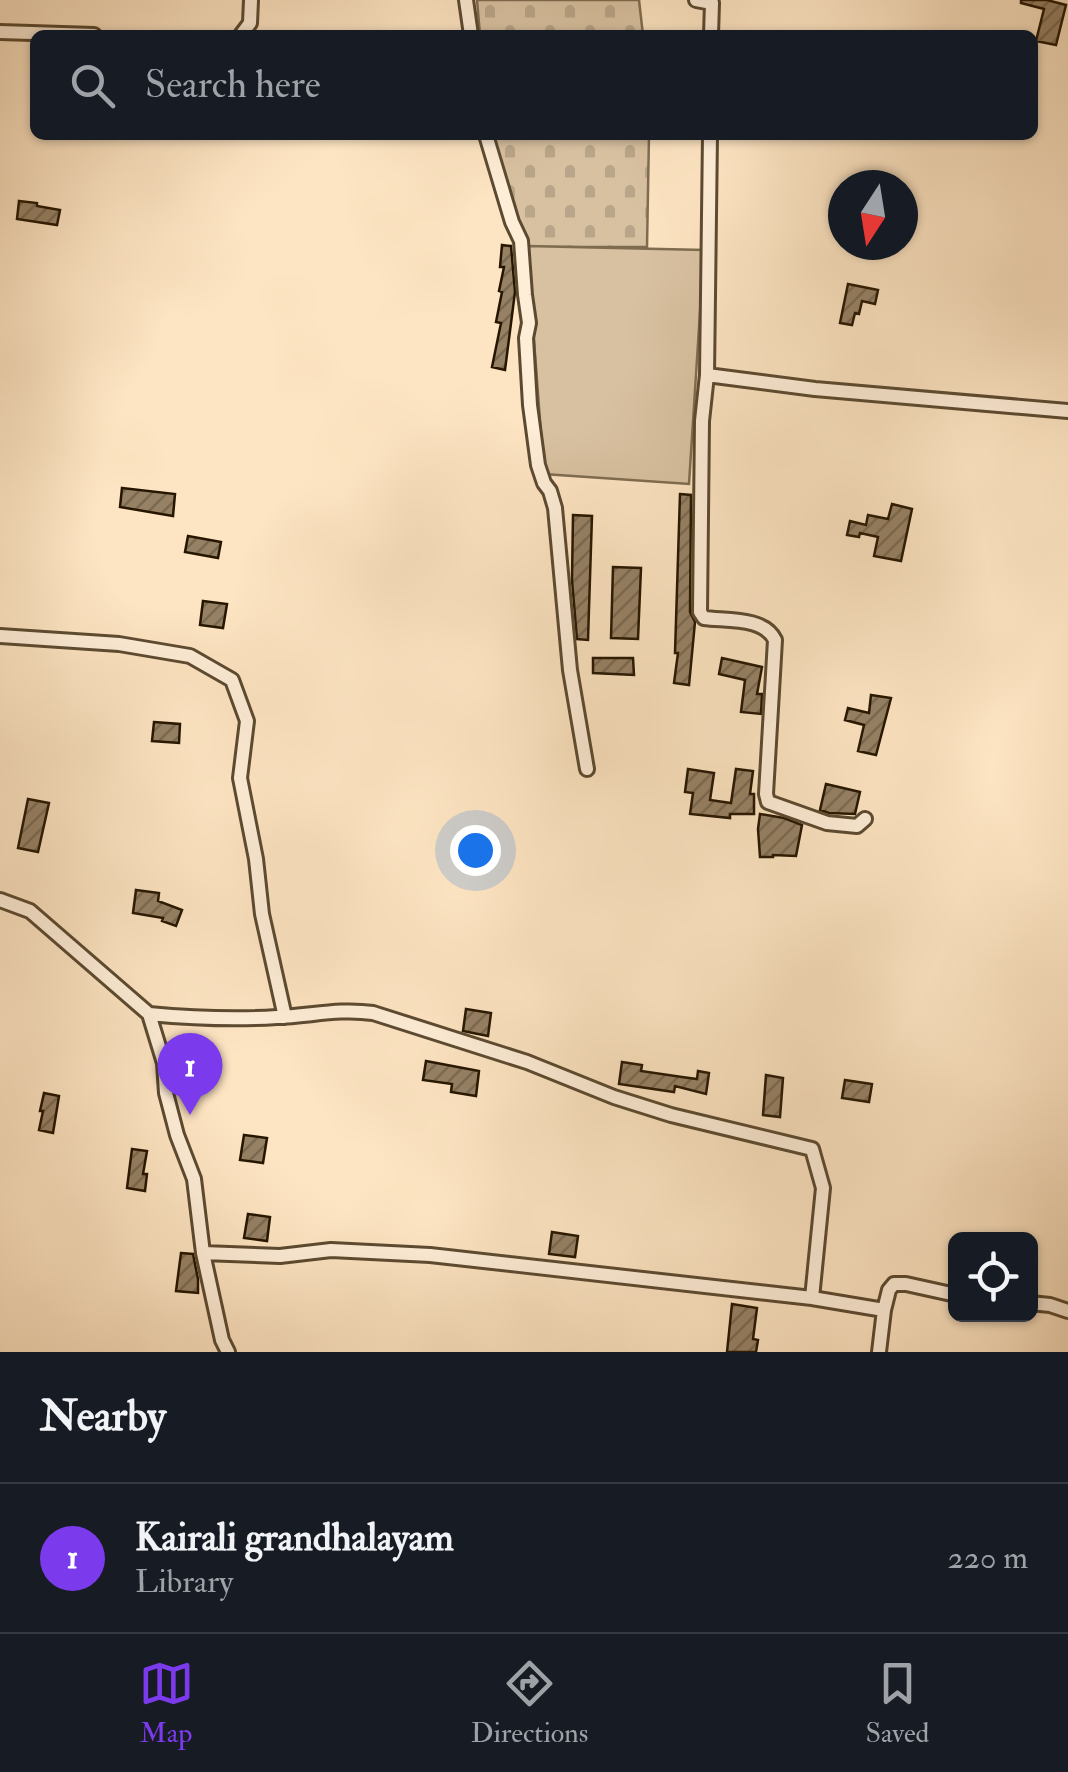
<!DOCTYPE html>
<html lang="en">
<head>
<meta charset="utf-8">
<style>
  :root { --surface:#171b24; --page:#242831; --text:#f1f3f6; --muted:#9ea1a6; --line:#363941; --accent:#7c3aed }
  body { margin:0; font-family:"IM FELL Double Pica",serif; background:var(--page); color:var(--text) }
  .controls { position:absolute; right:30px; bottom:30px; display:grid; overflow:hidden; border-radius:15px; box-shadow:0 2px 8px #0004 }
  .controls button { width:90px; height:90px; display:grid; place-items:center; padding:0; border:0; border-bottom:2px solid var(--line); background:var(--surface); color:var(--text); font:50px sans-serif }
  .compass { position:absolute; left:828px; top:170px; width:90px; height:90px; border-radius:50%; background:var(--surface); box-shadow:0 2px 8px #0004; rotate:192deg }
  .you { position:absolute; left:475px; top:850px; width:35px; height:35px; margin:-25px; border:8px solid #fff; border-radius:50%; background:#1a73e8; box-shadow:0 0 0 15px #1a73e833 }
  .badge { display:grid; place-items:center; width:65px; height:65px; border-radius:50%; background:var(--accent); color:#fff; font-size:32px; font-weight:700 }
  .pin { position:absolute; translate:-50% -82px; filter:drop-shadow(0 2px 5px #0008) }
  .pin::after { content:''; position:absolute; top:52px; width:35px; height:30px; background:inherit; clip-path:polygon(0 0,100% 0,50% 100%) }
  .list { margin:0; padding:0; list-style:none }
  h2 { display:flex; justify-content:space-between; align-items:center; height:130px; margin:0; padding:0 40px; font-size:42px }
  h2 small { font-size:32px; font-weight:400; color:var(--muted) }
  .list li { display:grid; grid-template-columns:65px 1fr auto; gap:30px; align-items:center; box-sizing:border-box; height:150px; padding:0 40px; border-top:2px solid var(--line) }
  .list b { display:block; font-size:38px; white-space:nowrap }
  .list p { margin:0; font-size:32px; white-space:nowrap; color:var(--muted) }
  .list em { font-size:32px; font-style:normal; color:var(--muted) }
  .icon { flex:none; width:55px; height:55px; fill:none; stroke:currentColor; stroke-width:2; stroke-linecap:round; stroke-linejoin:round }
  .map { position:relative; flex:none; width:1068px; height:1352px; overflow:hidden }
  .search { position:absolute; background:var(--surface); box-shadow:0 2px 8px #0004; left:30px; right:30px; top:30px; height:110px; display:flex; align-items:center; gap:25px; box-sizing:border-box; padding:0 35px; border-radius:15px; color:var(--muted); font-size:38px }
  .sheet { height:280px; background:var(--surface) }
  nav { display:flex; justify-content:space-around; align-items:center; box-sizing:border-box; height:140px; border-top:2px solid var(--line); background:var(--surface); font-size:28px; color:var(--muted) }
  nav a { display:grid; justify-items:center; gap:5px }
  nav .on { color:var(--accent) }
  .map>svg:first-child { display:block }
</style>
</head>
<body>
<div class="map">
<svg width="1068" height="1352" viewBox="0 0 1068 1352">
  <defs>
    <pattern id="cemetery-stones" width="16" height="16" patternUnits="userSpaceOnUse" patternTransform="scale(2.5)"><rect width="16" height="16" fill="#d8c1a1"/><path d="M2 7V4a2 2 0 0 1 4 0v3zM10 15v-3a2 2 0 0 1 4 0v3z" fill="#b9a589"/></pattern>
    <pattern id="building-hatch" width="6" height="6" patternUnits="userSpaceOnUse" patternTransform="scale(2.5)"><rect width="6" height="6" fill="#968165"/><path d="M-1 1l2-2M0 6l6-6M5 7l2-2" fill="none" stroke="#7a6951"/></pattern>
  </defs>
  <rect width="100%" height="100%" fill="#fde4c2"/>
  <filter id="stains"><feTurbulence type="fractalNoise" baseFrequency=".002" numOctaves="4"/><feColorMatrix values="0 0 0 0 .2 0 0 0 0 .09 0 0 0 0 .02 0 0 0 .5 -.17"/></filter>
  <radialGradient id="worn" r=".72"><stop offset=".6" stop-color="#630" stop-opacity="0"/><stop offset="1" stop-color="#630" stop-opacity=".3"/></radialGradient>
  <path fill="url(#cemetery-stones)" stroke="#7f6c50" stroke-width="2.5" d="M 477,0 L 639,0 L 643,35 L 480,35 Z
    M 488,135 L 649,135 L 647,247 L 526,247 Z"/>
  <path fill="#d8c1a1" stroke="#7f6c50" stroke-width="2.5" d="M 527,246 L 704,250 L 689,484 L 544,474 Z"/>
  <path fill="url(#building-hatch)" stroke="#261600" stroke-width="2.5" d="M 1021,0 L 1047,0 L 1066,5 L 1056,45 L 1036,41 L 1044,9 L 1021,3 Z
    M 19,201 L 37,203 L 37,206 L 60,210 L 57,225 L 17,219 Z
    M 502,245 L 511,246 L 515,292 L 505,370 L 492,367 L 501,323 L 496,322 L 502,292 L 499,291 L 504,267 L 500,267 Z
    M 848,284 L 878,290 L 875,304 L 862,301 L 859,314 L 855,313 L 852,325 L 840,323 Z
    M 122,488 L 175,494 L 173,516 L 120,507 Z
    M 680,494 L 691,495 L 690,612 L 695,622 L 689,685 L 674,683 L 678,653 L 675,653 Z
    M 892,504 L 912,509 L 901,561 L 874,556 L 878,537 L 860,533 L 859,537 L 847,535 L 850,521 L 866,525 L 868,515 L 888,519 Z
    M 573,515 L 592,516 L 588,640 L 577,639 L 572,580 Z
    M 188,536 L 221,542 L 218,558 L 185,552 Z
    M 613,567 L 641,568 L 638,639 L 611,638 Z
    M 203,601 L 227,604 L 223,628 L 200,625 Z
    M 593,658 L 633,658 L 634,675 L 593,673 Z
    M 722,658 L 762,667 L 757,694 L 762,694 L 761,714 L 741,712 L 745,680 L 719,674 Z
    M 871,695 L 891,698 L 876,755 L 858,751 L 864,725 L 845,720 L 848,708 L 869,713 Z
    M 154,722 L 180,724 L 179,743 L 152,741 Z
    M 688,769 L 714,773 L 710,800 L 731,803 L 736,769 L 753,771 L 750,794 L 754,794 L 754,814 L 730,814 L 730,818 L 690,814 L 693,793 L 685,792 Z
    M 826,784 L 860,792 L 855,814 L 829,813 L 820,810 Z
    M 28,799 L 49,803 L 38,852 L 18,848 Z
    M 760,814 L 784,818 L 802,825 L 796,856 L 773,855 L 773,857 L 760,857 L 758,829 Z
    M 136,890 L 159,893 L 158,901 L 182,910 L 176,926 L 162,921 L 163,918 L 133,913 Z
    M 466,1009 L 491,1013 L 488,1036 L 463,1031 Z
    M 426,1061 L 479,1071 L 476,1096 L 451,1092 L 452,1084 L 423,1080 Z
    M 622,1062 L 642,1065 L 641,1071 L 682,1077 L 697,1079 L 698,1071 L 709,1073 L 706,1094 L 675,1086 L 674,1092 L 619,1084 Z
    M 766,1075 L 783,1078 L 780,1117 L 763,1115 Z
    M 845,1080 L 872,1084 L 869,1102 L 842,1098 Z
    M 44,1093 L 59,1096 L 53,1133 L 39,1130 L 43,1111 L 40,1111 Z
    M 244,1135 L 267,1138 L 263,1163 L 240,1160 Z
    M 132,1149 L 147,1151 L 143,1174 L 147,1174 L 145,1191 L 127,1188 Z
    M 248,1214 L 270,1217 L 267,1241 L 244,1238 Z
    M 552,1232 L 578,1236 L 575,1257 L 549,1254 Z
    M 181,1253 L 193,1254 L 198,1279 L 198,1293 L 176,1291 Z
    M 732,1304 L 757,1308 L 753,1339 L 758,1340 L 756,1352 L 727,1352 Z"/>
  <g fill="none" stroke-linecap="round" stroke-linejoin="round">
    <defs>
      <path id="minor" d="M 466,0 L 471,35
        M 696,0 L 712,3 L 711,35
        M 0,32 L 94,35
        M 241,35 L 250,23 L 251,0
        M 486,135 L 512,222 L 521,241 L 525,295 L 529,323 L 526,338 L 530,405 L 538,465 L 544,483 L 550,491 L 555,508 L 570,670 L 587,769
        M 710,135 L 707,375 L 702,421 L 700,612 L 704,618 C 727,621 764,617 775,640 L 766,794 L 768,802 L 827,823 L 857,826 L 865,819
        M 707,375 L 815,389 L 1068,411
        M 0,636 L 119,644 L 190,656 L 232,680 L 247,721 L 240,778 L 256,859 L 262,914 L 285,1017
        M 0,900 L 30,911 L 149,1014 L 164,1063 L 166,1093 L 177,1135 L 194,1179 L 203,1253 L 222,1340 L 228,1352
        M 149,1014 C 192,1018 234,1020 277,1017 C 310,1016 339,1008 373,1013 L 527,1062 L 614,1097 L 671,1115 L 812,1149 L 823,1188 L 812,1298 L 884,1310 L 879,1352
        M 203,1253 L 280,1256 L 331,1250 L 430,1255 L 812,1298
        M 1030,1303 L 1050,1305 L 1068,1311
        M 884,1310 L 889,1290 L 894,1284 L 906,1284 L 956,1295"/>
    </defs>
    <use href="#minor" stroke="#5c4a30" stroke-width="18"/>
    <use href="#minor" stroke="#feedd7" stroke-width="12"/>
  </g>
  <rect width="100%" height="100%" filter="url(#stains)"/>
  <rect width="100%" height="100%" fill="url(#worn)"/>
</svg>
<div class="controls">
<button><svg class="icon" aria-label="locate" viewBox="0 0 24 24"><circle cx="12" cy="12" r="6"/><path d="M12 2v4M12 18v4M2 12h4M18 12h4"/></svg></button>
</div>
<svg class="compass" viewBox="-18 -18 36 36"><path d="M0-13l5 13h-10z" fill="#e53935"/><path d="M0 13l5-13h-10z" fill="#9ea1a6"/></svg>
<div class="you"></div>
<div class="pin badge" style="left:190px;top:1115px">1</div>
<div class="search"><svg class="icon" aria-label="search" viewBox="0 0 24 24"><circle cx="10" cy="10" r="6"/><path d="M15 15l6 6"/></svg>Search here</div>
</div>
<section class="sheet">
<h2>Nearby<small></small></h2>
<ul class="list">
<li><span class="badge">1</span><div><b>Kairali grandhalayam</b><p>Library</p></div><em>220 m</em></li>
</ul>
</section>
<nav>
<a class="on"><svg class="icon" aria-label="map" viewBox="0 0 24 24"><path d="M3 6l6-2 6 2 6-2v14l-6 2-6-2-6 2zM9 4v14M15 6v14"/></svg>Map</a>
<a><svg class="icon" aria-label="directions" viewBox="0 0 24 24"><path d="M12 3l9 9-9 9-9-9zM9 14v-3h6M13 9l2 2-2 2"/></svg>Directions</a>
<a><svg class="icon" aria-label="saved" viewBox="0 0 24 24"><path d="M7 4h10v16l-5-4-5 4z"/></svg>Saved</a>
</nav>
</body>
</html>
